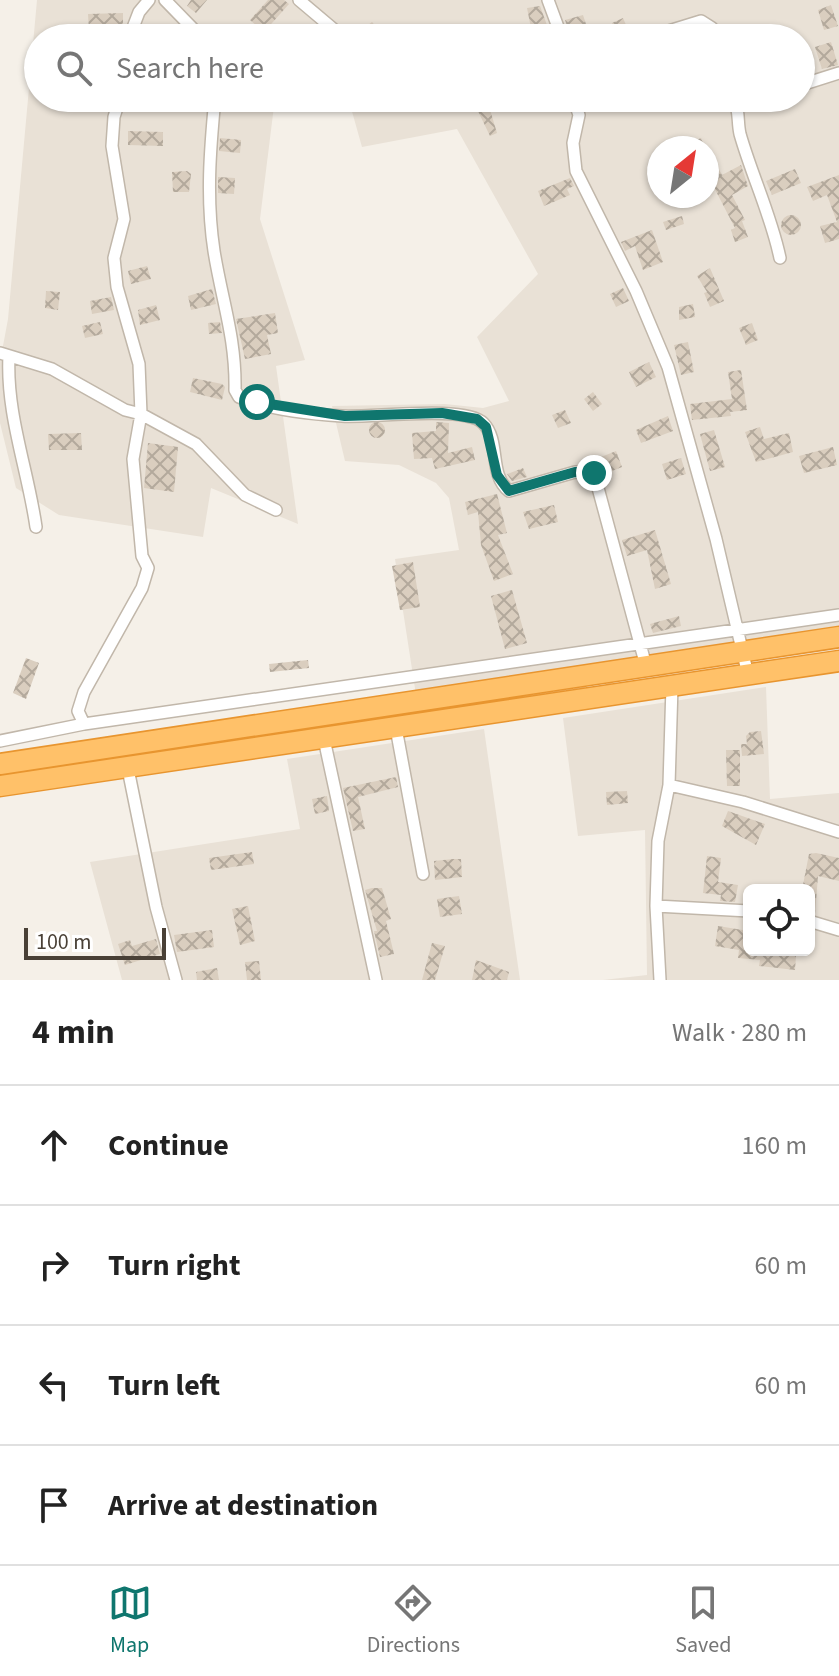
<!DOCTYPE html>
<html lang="en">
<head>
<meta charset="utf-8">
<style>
  :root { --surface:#fff; --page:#f2f2f2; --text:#222; --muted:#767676; --line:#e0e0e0; --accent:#0f766e }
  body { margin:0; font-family:"Source Sans 3",sans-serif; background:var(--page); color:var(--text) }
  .controls { position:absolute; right:24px; bottom:24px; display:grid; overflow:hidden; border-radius:12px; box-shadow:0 2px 6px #0004 }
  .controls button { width:72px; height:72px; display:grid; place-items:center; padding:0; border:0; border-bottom:2px solid var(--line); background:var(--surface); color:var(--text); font:40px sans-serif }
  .compass { position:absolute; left:647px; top:136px; width:72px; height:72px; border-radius:50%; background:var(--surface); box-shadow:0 2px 6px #0004; rotate:30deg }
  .scale { position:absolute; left:24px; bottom:20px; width:142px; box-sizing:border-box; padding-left:8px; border:4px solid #494036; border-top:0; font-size:22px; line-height:28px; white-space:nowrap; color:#494036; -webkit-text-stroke:6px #fff; paint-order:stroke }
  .stop { position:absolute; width:24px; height:24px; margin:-18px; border:6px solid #0f766e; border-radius:50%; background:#fff }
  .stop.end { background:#0f766e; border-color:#fff; box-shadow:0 2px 8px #0008 }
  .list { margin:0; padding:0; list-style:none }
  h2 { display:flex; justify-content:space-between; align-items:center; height:104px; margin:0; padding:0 32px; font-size:34px }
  h2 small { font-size:26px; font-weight:400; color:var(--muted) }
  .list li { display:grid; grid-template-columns:52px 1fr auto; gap:24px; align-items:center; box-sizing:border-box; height:120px; padding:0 32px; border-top:2px solid var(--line) }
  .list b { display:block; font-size:30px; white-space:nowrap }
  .list em { font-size:26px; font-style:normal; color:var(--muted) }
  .icon { flex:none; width:44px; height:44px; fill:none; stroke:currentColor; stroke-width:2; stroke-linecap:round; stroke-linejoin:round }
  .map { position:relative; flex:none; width:839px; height:980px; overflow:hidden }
  .search { position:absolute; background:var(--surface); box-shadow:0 2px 6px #0004; left:24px; right:24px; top:24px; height:88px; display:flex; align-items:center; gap:20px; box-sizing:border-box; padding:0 28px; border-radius:44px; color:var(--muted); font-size:30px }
  .sheet { height:584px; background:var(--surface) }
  nav { display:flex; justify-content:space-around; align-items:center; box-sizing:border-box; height:112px; border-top:2px solid var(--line); background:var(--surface); font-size:22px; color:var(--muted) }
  nav a { display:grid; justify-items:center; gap:4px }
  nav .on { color:var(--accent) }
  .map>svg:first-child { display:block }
</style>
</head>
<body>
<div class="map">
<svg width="839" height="980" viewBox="0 0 839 980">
  <defs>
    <pattern id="building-cross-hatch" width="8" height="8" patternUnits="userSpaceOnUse" patternTransform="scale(2)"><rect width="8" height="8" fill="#dacebf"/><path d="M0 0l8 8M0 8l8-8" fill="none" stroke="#b3a99c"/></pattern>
  </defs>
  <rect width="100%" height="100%" fill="#f5f0e8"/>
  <path fill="#e9e1d6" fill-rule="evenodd" d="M 37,0 L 839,0 L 839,626 L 416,695 L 395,559 L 459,550 L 449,498 L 436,483 L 399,465 L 345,461 L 332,406 L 445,404 L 483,408 L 509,401 L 477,337 L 538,274 L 457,129 L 362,147 L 351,108 L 295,98 L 801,98 L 801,38 L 38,38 L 38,98 L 275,98 L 260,219 L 305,360 L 276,366 L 298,524 L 211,488 L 203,537 L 59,515 L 16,488 L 0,423 L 0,362 L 8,319 ZM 659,148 L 707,148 L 707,196 L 659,196 Z
    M 766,687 L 770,799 L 839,793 L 839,980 L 603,980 L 647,975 L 645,830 L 578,836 L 563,718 ZM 749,890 L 809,890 L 809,950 L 749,950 Z
    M 484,729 L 520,980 L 122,980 L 90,862 L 300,829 L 287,759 Z"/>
  <path fill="url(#building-cross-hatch)" d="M 191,0 L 207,0 L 196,13 L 187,6 Z
    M 268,0 L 284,0 L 289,4 L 264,32 L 250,20 Z
    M 831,5 L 838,26 L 824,30 L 818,10 Z
    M 540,6 L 551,36 L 533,38 L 527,8 Z
    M 123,13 L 123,31 L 89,31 L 88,14 Z
    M 583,15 L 588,30 L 570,35 L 565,20 Z
    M 623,18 L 630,34 L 619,38 L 612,23 Z
    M 372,22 L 382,34 L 377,38 L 364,38 L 359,32 Z
    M 143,24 L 173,30 L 171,38 L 138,38 Z
    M 831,42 L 838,65 L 822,69 L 815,47 Z
    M 135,98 L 158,98 L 156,109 L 134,106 Z
    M 582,98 L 608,98 L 609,100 L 585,107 Z
    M 711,98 L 724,98 L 726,105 L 714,109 Z
    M 488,103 L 497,133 L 490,136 L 477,109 Z
    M 128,131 L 163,132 L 163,146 L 128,145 Z
    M 220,138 L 241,140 L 240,153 L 219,151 Z
    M 701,138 L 705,148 L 679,148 Z
    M 707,147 L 722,175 L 741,165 L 748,186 L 732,195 L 745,220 L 742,221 L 748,237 L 735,242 L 731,230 L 735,228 L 707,174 Z
    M 795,169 L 801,183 L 772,195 L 766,181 Z
    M 187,171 L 191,174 L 189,192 L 173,192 L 172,172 Z
    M 839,175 L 839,239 L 825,243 L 820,226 L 837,222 L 827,195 L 813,201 L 807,187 Z
    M 218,177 L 235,178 L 234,194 L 218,193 Z
    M 570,178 L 574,186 L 567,189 L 570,195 L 544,206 L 538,191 Z
    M781 225a10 10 0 1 1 20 0a10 10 0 1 1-20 0Z
    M 682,216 L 684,224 L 666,230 L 663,222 Z
    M 652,230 L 663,262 L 643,270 L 635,246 L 625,251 L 621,242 Z
    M 147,266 L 151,279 L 131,284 L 128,271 Z
    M 710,268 L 724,301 L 710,307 L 704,293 L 707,292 L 697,276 Z
    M 623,288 L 629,301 L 616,307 L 610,294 Z
    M 212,289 L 216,304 L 191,310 L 188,296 Z
    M 46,291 L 60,292 L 58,310 L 45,308 Z
    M 111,297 L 114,310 L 92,314 L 90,301 Z
    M 693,304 L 695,317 L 679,320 L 679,307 Z
    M 156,305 L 160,320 L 140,325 L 138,310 Z
    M 275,313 L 278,333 L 267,335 L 271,354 L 245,359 L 236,319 Z
    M 100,322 L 103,334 L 85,338 L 82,326 Z
    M 220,322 L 222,333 L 209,334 L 208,323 Z
    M 752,323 L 758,340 L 746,345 L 739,328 Z
    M 688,342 L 694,372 L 681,375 L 674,345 Z
    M 649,362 L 656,377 L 636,387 L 629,372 Z
    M 741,370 L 747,410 L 730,412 L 731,416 L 692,420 L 690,404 L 732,399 L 728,372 Z
    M 193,378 L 222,384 L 225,387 L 222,400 L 190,392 Z
    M 593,392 L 602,404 L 593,411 L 584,399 Z
    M 565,410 L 571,423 L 558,428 L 552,415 Z
    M 668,416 L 673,431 L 641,443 L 636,430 Z
    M369 430a8 8 0 1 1 16 0a8 8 0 1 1-16 0Z
    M 436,422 L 449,423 L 448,453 L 472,447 L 475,460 L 435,469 L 432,458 L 414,459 L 412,433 L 436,431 Z
    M 760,427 L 764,439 L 789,433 L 793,452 L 756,462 L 745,432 Z
    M 714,430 L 725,467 L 710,471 L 700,434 Z
    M 81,433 L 82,450 L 49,450 L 48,434 Z
    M 148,443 L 178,447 L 174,492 L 144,488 Z
    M 833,447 L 837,465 L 804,473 L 799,456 Z
    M 616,451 L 622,467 L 607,473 L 601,457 Z
    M 681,458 L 686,474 L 667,480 L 662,464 Z
    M 523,468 L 527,477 L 512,481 L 507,474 Z
    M 497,494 L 507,533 L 498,535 L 513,574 L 494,581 L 481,545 L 478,512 L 468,515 L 465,502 Z
    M 554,505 L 558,522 L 529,529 L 523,512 Z
    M 655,530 L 671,584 L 655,589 L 647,550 L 627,556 L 622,540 Z
    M 413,562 L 420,607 L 400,610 L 392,566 Z
    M 512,590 L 527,643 L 505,649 L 491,596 Z
    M 679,616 L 681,626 L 653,633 L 650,624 Z
    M 26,658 L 39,663 L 26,699 L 13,693 Z
    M 308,660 L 309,668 L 270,672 L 269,664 Z
    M 761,731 L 764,754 L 742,756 L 741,744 L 747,744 L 746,736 L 750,732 Z
    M 726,750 L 740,750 L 740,786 L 727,786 Z
    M 396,777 L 398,787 L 358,797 L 365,829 L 353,831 L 343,788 Z
    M 627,791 L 628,803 L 607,805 L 606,792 Z
    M 327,796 L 329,811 L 315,814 L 312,799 Z
    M 728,811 L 765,824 L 756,845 L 722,826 Z
    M 252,852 L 254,864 L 211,870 L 209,858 Z
    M 816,853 L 839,858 L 839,881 L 818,876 L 815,914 L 809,913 L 809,890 L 802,890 L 809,854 Z
    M 707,856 L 721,858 L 718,882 L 738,885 L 735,902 L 720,901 L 721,895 L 703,893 Z
    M 453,859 L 461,859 L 462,877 L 435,880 L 434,861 Z
    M 372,888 L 382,888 L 391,919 L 386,921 L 394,954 L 380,957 L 374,931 L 377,931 L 365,890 Z
    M 459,896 L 462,914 L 440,917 L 437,899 Z
    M 248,906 L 255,941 L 240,945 L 232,909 Z
    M 718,926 L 749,931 L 749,950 L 779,950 L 778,953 L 796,956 L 795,970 L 759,966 L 760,960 L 738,958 L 739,950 L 715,946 Z
    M 212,930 L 214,947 L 177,952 L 174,935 Z
    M 156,939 L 160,954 L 125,965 L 118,944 L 130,940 L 132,946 Z
    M 432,943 L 445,946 L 435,980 L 422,980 Z
    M 476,960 L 509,972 L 507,980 L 472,980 Z
    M 259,961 L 261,980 L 247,980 L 245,962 Z
    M 217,968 L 219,980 L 197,980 L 196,972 Z"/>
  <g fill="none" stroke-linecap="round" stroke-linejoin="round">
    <defs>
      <path id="street" d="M 165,0 L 202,38
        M 299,0 L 344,38
        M 548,0 L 562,38
        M 129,38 L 139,12 L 149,0
        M 646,38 L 701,21 L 712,28 L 717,38
        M 801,85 L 839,73
        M 215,98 C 210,150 206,199 214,251 C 222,301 236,338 235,390 L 239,397 C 269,410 310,414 342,416 C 371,418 465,405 483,423 C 501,441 488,474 509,491 L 575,472 L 594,473 L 646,666
        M 573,98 L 579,115 L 573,143 L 576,171 L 636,291 L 668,367 L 716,539 L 748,675
        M 733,98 C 740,110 737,121 740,134 C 752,176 771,215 780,258
        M 471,102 L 478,98
        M 739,107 L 764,98
        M 0,353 L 52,369 L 125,410 L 141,414 L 196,444 L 245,495 L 276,510
        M 9,356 C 6,414 28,470 36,527
        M 84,724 L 78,711 L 84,692 L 142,588 L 148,568 L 142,556 L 133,459 L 141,414 L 139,364 L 117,287 L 114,258 L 124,219 L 112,146 L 114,117 L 120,98
        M 396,728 L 423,874
        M 324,739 L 376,980
        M 0,741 L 84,724 L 839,615
        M 128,769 L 156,907 L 176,980
        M 669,785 L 743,802 L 839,832
        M 656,906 L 749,911
        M 809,921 L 839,930
        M 660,980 L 656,906 L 658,841 L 669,785 L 672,686"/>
      <path id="highway" d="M 0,764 L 839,637
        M 0,786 L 839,661"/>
    </defs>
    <use href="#street" stroke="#c1b7aa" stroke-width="14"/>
    <use href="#highway" stroke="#e8952f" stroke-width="23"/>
    <use href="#street" stroke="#fff" stroke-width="11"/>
    <use href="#highway" stroke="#ffc169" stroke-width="20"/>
  </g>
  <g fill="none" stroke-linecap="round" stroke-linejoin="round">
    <path stroke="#0f766e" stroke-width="10" d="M 257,402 L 345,416 L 442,413 L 477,419 L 486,427 L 497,475 L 509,491 L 575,472 L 594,473"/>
  </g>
</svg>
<div class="controls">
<button><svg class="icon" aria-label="locate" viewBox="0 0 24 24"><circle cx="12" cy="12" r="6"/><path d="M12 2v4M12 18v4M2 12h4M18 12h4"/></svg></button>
</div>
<svg class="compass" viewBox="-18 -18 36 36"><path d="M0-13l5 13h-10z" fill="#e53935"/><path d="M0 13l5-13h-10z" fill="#767676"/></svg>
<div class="scale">100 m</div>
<div class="stop" style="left:257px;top:402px"></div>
<div class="stop end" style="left:594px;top:473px"></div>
<div class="search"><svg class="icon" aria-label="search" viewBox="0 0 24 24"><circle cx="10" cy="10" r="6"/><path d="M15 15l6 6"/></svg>Search here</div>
</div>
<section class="sheet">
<h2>4 min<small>Walk · 280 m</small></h2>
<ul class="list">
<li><svg class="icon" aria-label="ahead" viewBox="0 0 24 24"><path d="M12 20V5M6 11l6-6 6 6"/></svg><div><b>Continue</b></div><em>160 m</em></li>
<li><svg class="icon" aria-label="right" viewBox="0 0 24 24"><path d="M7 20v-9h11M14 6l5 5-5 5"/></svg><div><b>Turn right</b></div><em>60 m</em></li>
<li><svg class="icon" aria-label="left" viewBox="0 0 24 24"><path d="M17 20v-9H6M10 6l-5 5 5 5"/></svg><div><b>Turn left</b></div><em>60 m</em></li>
<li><svg class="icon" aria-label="arrive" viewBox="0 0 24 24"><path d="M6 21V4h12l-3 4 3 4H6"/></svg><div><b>Arrive at destination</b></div></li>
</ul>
</section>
<nav>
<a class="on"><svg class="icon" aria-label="map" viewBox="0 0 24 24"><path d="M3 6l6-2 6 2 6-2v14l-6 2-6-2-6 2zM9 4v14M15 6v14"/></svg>Map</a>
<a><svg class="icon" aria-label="directions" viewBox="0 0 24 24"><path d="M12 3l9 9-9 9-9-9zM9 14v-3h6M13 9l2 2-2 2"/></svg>Directions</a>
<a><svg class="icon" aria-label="saved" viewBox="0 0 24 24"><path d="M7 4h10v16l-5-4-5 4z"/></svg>Saved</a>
</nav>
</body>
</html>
